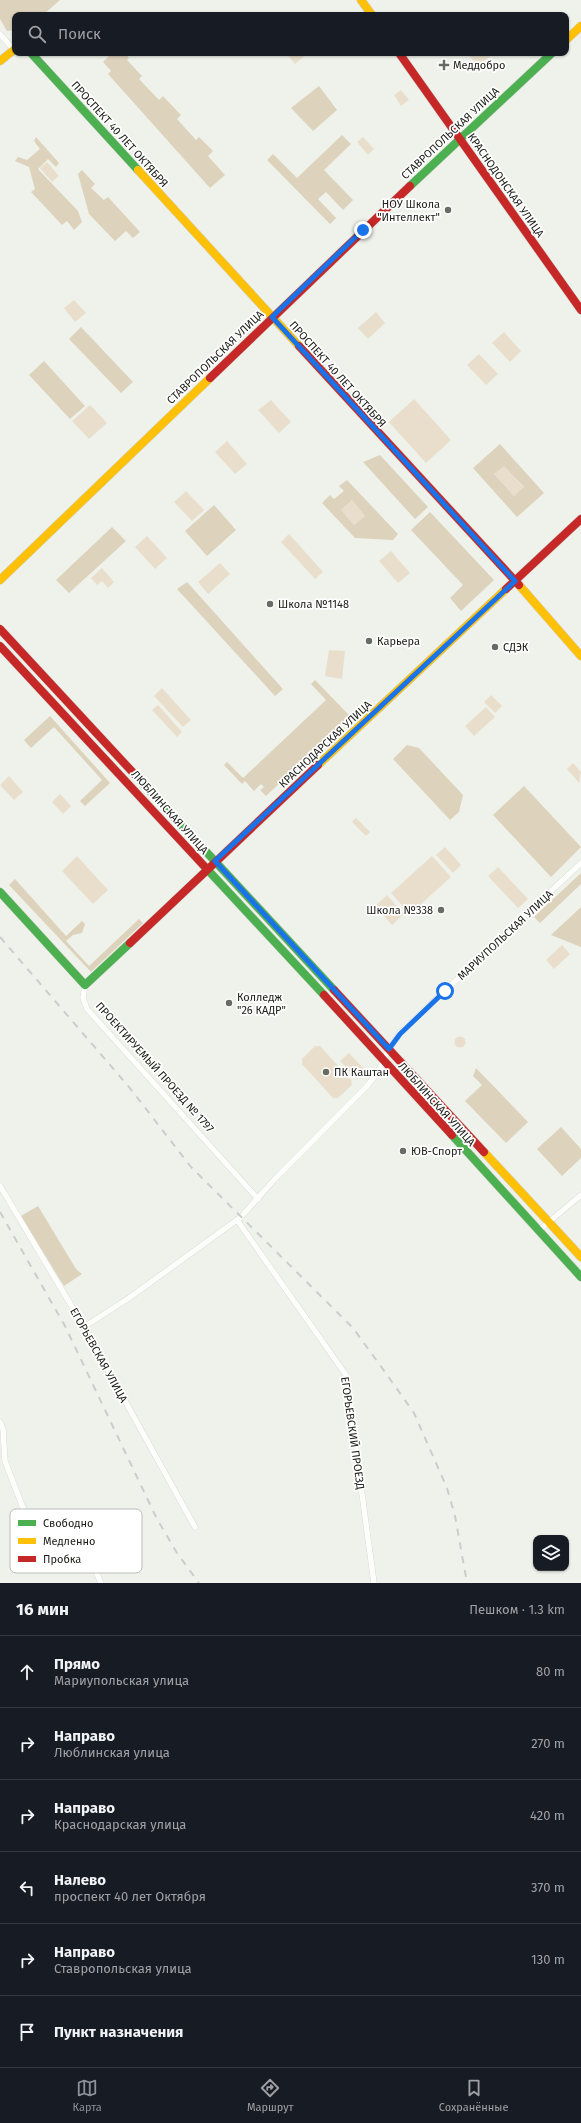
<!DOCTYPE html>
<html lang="ru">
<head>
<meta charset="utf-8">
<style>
  :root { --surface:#171b24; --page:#20242c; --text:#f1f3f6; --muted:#9ea1a6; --line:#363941; --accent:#8c9099 }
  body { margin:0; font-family:"Fira Sans",sans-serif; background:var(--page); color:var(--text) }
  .controls { position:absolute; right:12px; bottom:12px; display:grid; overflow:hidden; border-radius:8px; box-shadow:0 1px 3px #0004 }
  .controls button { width:36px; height:36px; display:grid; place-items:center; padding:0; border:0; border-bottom:1px solid var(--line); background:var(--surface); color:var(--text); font:20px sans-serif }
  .stop { position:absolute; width:12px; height:12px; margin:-9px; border:3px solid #1a73e8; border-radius:50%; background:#fff }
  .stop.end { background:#1a73e8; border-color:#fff; box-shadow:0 1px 4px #0008 }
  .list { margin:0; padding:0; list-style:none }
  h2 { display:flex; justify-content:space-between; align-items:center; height:52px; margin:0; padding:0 16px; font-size:17px }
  h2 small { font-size:13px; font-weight:400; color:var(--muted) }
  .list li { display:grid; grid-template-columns:26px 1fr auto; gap:12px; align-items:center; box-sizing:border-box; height:72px; padding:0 16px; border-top:1px solid var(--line) }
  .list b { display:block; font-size:15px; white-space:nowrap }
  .list p { margin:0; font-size:13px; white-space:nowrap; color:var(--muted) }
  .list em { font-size:13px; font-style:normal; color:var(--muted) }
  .icon { flex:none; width:22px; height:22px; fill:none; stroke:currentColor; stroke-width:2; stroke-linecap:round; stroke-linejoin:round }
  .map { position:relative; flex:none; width:581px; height:1583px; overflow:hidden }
  .search { position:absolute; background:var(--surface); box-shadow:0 1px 3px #0004; left:12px; right:12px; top:12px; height:44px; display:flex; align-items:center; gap:10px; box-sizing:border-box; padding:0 14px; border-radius:8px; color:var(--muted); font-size:15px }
  .sheet { height:484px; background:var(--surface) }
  nav { display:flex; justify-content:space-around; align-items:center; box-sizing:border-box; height:56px; border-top:1px solid var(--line); background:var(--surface); font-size:11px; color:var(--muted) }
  nav a { display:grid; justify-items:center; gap:2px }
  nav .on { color:var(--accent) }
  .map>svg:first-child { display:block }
</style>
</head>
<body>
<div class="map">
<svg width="581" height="1583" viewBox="0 0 581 1583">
  <rect width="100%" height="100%" fill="#eff2ea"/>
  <path fill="#e8decb" d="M 286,53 L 308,53 L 295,64 Z
    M 467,53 L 494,53 L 478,66 Z
    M 401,90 L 409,100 L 401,106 L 394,95 Z
    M 363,137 L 374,149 L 368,155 L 357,142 Z
    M 47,162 L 59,176 L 52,182 L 40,168 Z
    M 74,300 L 86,313 L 75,322 L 64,308 Z
    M 376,312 L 385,323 L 368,339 L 358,328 Z
    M 504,332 L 521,351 L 510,362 L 492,343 Z
    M 479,354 L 498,374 L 486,385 L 467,365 Z
    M 414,399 L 451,440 L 426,463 L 389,422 Z
    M 271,400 L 291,422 L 279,433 L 258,410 Z
    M 90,405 L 107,423 L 89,439 L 72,421 Z
    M 227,441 L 247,464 L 235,474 L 215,452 Z
    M 504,465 L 524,488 L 514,496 L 494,474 Z
    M 186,491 L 204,510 L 192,521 L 174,502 Z
    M 352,500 L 365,516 L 354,525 L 341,510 Z
    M 289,534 L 323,572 L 315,579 L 281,542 Z
    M 147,536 L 167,558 L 155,569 L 135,547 Z
    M 391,551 L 410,573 L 398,583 L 379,561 Z
    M 220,563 L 230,574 L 208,594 L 198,582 Z
    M 102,568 L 114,582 L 108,588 L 102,581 L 97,585 L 91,578 Z
    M 329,650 L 345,651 L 342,679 L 325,676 Z
    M 162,688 L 191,720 L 183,727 L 154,696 Z
    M 491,695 L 502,706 L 495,713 L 484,702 Z
    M 158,705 L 182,732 L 177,737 L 152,710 Z
    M 486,707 L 495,717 L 474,736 L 465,726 Z
    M 573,763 L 581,772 L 579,783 L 567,769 Z
    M 9,776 L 23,792 L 14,800 L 0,785 Z
    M 60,794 L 71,806 L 63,814 L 52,802 Z
    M 356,818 L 370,832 L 366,836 L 352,822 Z
    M 445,847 L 461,865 L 453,873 L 436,855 Z
    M 77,856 L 108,890 L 93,904 L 62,871 Z
    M 432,856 L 451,877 L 410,914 L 391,893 Z
    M 498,867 L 528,899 L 518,908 L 488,876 Z
    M 387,895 L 404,914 L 392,925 L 375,906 Z
    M 562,945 L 570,954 L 554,969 L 546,960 Z
    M454.5 1042a5.5 5.5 0 1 1 11 0a5.5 5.5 0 1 1-11 0Z
    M 315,1046 L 320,1046 L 351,1080 L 352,1085 L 338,1098 L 333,1098 L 302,1064 L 302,1059 Z
    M 349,1053 L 366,1071 L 357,1079 L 340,1061 Z"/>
  <path fill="#ddd2bb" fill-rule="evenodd" d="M 0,0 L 60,0 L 43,15 L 15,15 L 15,30 L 7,31 L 0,19 Z
    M 107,53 L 125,53 L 129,58 L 127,60 L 142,76 L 139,79 L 159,100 L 163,96 L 181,115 L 177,119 L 196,140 L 199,137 L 213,151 L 208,156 L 225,175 L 210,188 L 108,74 L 111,71 L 103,62 L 109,56 Z
    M 319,86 L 337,110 L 313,131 L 291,108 Z
    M 342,135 L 351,144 L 324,170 L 353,200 L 343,210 L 326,192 L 318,199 L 336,218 L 330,224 L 267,160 L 273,154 L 297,178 Z
    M 36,137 L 59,163 L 56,167 L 48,159 L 38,169 L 78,211 L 82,222 L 74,230 L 67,221 L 62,225 L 31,192 L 35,189 L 29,167 L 15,161 L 18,157 L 27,160 L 40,149 L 34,141 Z
    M 82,170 L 95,184 L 91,188 L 104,200 L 108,197 L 140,232 L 133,238 L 126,231 L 115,241 L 89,214 L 78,174 Z
    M 81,327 L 133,382 L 121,393 L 69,339 Z
    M 44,361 L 85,406 L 70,419 L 29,375 Z
    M 500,444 L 544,493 L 517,517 L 473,468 ZM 504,466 L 524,487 L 514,496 L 494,474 Z
    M 380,455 L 428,507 L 415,519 L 363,462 Z
    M 347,480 L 398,534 L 393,540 L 355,538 L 322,503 L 330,495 L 334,499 L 344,491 L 339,486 ZM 352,500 L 365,516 L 354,525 L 341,510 Z
    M 214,505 L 236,530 L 207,556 L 185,531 Z
    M 430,512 L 494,580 L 461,611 L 450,598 L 463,585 L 411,530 Z
    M 112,527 L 126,541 L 69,593 L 56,580 Z
    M 187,582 L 283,689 L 275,696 L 177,589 Z
    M 315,680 L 350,716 L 266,796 L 260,790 L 264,787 L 261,784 L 254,791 L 245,781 L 242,784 L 224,765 L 227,762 L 243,778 L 326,700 L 311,684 Z
    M 50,716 L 110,783 L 85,806 L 80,801 L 102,780 L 54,727 L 31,748 L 24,740 Z
    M 407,745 L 419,748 L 463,795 L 459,812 L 450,820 L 393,759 Z
    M 524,786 L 581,847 L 551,877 L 493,815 Z
    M 581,873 L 581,884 L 540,923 L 534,917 Z
    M 15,879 L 66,936 L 82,921 L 85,924 L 82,933 L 73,935 L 66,941 L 89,966 L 139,919 L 143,923 L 91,972 L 9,885 Z
    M 581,907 L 581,947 L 551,935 Z
    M 476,1068 L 528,1122 L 506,1143 L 465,1101 L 482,1085 L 473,1076 Z
    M 561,1127 L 581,1149 L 581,1158 L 562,1176 L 537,1149 Z
    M 38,1206 L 76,1269 L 82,1274 L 64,1286 L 21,1216 Z"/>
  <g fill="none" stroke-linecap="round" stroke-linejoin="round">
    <defs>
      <path id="street" d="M 0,34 L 13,49
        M 85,985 L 83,998 L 87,1009 L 258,1199
        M 0,1186 L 84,1327 L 195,1527
        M 237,1220 L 346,1375 L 374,1583
        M 538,1231 L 581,1195
        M 84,1327 L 129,1298 L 241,1217 L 274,1180 L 367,1086 L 378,1072 L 389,1049 L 400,1033 L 581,863
        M 0,1422 L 3,1429 L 5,1461 L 28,1521 L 34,1523 L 70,1521 L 75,1525 L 101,1583"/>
      <path id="fast" d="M 31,53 L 138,170
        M 410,186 L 552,53
        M 138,778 L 334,990
        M 206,868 L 324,995
        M 0,892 L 85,985 L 130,943
        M 452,1135 L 581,1277"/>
      <path id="slow" d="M 361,0 L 372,15
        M 566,40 L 581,26
        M 0,61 L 15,49
        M 138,170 L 299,346
        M 0,580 L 210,378
        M 519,585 L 581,656
        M 318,765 L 506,589
        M 484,1152 L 581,1257"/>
      <path id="jam" d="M 399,53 L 581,310
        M 299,346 L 519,585
        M 210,378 L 410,186
        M 506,589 L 581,519
        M 0,629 L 138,778
        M 0,646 L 206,868
        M 130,943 L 318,765
        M 334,990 L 484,1152
        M 324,995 L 452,1135"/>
    </defs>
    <use href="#street" stroke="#cccec8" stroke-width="6"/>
    <use href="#fast" stroke="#cccec8" stroke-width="9"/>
    <use href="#slow" stroke="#cccec8" stroke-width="9"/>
    <use href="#jam" stroke="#cccec8" stroke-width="9"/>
    <use href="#street" stroke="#fdfdfc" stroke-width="5.5"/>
    <use href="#fast" stroke="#4caf50" stroke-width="8"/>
    <use href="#slow" stroke="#ffc107" stroke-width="8"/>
    <use href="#jam" stroke="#c62828" stroke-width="8"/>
    <path stroke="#cccdcb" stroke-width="2" stroke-dasharray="7 7" stroke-linecap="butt" d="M 0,937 L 129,1087 L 191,1167 L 353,1328 L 385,1372 L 414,1413 L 447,1488 L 455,1516 L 467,1583
      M 0,1212 L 65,1326 L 157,1519 L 177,1553 L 199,1583"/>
  </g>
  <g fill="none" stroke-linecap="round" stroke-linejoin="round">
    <path stroke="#1a73e8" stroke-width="5" d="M 363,230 L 272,317 L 515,581 L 215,861 L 389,1049 L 400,1034 L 445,991"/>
  </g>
  <g fill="#696b65" stroke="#fff" stroke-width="1.5">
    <path d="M442 59h4v4h4v4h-4v4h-4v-4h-4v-4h4z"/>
    <circle cx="448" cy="210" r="4"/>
    <circle cx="270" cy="604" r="4"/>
    <circle cx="369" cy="641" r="4"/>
    <circle cx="495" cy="647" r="4"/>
    <circle cx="441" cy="910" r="4"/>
    <circle cx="229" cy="1003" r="4"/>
    <circle cx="326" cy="1072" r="4"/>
    <circle cx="403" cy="1151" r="4"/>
  </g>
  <g text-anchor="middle" stroke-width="3.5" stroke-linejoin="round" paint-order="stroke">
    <g font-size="11" fill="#21221d" stroke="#fff" text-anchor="start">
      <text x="453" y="69">Меддобро</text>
      <text x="440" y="208" text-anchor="end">НОУ Школа<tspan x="440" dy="13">"Интеллект"</tspan></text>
      <text x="278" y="608">Школа №1148</text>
      <text x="377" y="645">Карьера</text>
      <text x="503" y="651">СДЭК</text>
      <text x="433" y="914" text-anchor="end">Школа №338</text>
      <text x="237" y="1001">Колледж<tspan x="237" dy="13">"26 КАДР"</tspan></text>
      <text x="334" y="1076">ПК Каштан</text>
      <text x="411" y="1155">ЮВ-Спорт</text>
    </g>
    <g font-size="11" fill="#21221d" stroke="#fff">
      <text transform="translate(450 133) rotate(-43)" y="4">СТАВРОПОЛЬСКАЯ УЛИЦА</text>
      <text transform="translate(120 134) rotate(48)" y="4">ПРОСПЕКТ 40 ЛЕТ ОКТЯБРЯ</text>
      <text transform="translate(506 185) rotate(55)" y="4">КРАСНОДОНСКАЯ УЛИЦА</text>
      <text transform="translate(215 357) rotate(-44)" y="4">СТАВРОПОЛЬСКАЯ УЛИЦА</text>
      <text transform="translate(338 374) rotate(48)" y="4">ПРОСПЕКТ 40 ЛЕТ ОКТЯБРЯ</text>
      <text transform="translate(325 744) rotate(-43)" y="4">КРАСНОДАРСКАЯ УЛИЦА</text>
      <text transform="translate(170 812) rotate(48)" y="4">ЛЮБЛИНСКАЯ УЛИЦА</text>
      <text transform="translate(505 935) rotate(-43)" y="4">МАРИУПОЛЬСКАЯ УЛИЦА</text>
      <text transform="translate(155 1067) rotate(48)" y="4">ПРОЕКТИРУЕМЫЙ ПРОЕЗД № 1797</text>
      <text transform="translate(437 1104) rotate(48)" y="4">ЛЮБЛИНСКАЯ УЛИЦА</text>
      <text transform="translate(99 1355) rotate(61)" y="4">ЕГОРЬЕВСКАЯ УЛИЦА</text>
      <text transform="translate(353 1433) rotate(82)" y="4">ЕГОРЬЕВСКИЙ ПРОЕЗД</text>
    </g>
  </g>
  <rect x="10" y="1509" width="132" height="64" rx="6" fill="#fff" stroke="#bcbdbb" stroke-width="1"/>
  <rect x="18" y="1520" width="18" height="6" fill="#4caf50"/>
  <rect x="18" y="1538" width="18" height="6" fill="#ffc107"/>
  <rect x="18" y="1556" width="18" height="6" fill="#c62828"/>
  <g font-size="11" fill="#21221d">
    <text x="43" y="1527">Свободно</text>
    <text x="43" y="1545">Медленно</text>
    <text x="43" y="1563">Пробка</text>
  </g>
</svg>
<div class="controls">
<button><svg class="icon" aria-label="layers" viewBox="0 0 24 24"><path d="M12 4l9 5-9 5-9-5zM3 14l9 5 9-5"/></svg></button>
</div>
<div class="stop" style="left:445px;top:991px"></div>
<div class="stop end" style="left:363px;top:230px"></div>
<div class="search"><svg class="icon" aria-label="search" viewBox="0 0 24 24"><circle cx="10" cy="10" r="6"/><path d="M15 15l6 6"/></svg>Поиск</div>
</div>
<section class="sheet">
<h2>16 мин<small>Пешком · 1.3 km</small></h2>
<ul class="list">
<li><svg class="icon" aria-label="ahead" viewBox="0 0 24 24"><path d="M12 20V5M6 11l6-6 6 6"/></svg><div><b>Прямо</b><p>Мариупольская улица</p></div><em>80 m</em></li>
<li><svg class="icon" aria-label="right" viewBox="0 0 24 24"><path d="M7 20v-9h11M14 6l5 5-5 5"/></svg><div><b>Направо</b><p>Люблинская улица</p></div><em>270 m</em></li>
<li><svg class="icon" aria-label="right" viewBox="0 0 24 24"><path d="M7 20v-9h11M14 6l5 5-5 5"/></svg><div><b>Направо</b><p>Краснодарская улица</p></div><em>420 m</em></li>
<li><svg class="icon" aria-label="left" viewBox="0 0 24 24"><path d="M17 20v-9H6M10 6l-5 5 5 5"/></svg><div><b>Налево</b><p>проспект 40 лет Октября</p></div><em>370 m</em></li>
<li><svg class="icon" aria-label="right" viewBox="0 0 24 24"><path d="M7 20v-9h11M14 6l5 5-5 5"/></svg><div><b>Направо</b><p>Ставропольская улица</p></div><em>130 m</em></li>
<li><svg class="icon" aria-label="arrive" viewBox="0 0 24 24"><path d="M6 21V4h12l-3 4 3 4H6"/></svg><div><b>Пункт назначения</b></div></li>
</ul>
</section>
<nav>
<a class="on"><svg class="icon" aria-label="map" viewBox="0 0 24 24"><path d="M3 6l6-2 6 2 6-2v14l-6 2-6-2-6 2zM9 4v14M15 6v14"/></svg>Карта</a>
<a><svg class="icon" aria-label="directions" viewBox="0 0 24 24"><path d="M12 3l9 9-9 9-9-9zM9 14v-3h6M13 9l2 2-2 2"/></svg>Маршрут</a>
<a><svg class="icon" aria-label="saved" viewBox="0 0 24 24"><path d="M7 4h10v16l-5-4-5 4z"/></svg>Сохранённые</a>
</nav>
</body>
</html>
